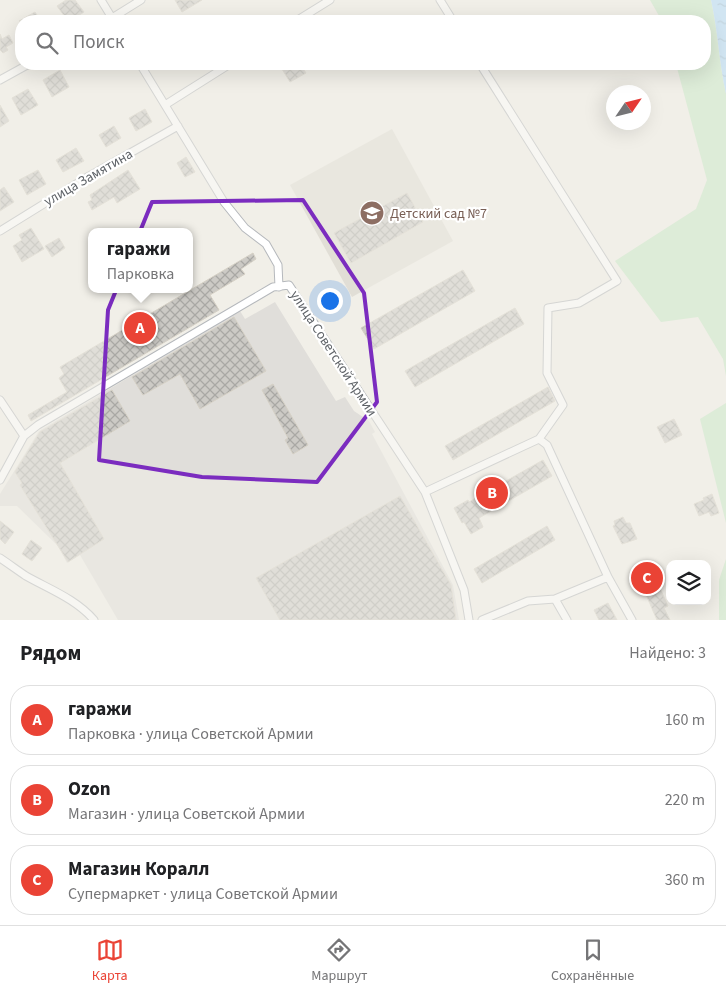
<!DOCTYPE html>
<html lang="ru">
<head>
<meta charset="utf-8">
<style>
  :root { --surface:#fff; --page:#f6f6f6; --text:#202124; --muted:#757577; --line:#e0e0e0; --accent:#ea4335 }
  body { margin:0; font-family:"Source Sans 3",sans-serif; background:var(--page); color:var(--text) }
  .controls { position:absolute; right:15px; bottom:15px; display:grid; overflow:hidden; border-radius:10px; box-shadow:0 5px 20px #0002 }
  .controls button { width:45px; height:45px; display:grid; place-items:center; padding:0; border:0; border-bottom:1px solid var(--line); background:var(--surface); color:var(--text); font:25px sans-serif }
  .compass { position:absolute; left:606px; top:85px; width:45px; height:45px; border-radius:50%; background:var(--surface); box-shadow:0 5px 20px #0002; rotate:55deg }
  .you { position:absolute; left:329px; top:300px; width:18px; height:18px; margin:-12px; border:4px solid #fff; border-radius:50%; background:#1a73e8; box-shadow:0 0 0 8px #1a73e833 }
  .badge { display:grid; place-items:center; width:32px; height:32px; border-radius:50%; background:var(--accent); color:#fff; font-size:16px; font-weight:700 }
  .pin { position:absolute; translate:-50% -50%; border:2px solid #fff; box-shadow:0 1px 5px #0006 }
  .popup { position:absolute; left:88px; top:228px; width:105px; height:65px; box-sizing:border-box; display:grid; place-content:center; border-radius:10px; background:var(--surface); filter:drop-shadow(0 1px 4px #0005); font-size:16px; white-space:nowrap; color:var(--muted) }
  .popup b { font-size:19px; color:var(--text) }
  .popup::after { content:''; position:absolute; left:50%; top:100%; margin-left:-10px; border:10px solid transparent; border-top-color:var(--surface) }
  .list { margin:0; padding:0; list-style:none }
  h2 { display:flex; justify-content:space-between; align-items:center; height:65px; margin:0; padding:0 20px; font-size:21px }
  h2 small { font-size:16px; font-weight:400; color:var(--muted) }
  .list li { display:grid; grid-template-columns:32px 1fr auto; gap:15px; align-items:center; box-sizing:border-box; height:70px; margin:0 10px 10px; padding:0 10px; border:1px solid var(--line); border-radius:20px }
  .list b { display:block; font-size:19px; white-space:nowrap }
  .list p { margin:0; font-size:16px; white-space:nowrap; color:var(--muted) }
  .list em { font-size:16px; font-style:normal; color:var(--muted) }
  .icon { flex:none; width:28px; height:28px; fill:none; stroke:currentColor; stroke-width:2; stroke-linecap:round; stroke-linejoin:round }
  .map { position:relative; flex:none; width:726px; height:620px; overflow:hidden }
  .search { position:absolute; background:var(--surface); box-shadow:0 5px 20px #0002; left:15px; right:15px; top:15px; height:55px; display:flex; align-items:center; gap:12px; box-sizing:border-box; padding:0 18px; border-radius:20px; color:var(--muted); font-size:19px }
  .sheet { height:305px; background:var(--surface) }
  nav { display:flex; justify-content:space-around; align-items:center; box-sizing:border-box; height:70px; border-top:1px solid var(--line); background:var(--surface); font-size:14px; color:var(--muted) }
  nav a { display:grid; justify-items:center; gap:2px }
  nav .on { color:var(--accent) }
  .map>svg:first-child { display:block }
</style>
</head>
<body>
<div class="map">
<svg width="726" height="620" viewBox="0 0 726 620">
  <defs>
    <pattern id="water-ripples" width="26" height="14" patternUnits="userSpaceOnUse" patternTransform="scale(1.25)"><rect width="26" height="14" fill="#aadaff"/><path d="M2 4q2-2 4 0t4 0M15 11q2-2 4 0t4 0" fill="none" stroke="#8eb4d2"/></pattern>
    <pattern id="building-cross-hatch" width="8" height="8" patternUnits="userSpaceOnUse" patternTransform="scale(1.25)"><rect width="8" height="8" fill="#cccac5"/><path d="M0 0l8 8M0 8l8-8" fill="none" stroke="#a9a8a4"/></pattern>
  </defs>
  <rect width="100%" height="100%" fill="#f1efe8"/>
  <path fill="#e0deda" d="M 275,302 L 336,401 L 345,397 L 354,411 L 369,421 L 375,432 L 372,434 L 453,585 L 459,620 L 118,620 L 80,555 L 67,563 L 58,546 L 17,506 L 0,506 L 0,494 L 39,431 L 240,311 L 245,319 Z"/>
  <path fill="#e1ded6" d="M 392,129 L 453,241 L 352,297 L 290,185 Z"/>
  <path fill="#c5e8c5" d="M 650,0 L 711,0 C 718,31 719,63 726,94 L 726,376 L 723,359 L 698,317 L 661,322 L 615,261 L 696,209 L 707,180 L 676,64 L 705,64 L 705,21 L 662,21 Z
    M 726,403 L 726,523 L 700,419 Z
    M 726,559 L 726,620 L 719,620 L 719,580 Z"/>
  <path fill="url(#water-ripples)" d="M 711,0 L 726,0 L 726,94 C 719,63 718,31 711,0 Z"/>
  <path fill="url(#building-cross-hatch)" stroke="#d6d1c6" d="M 66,0 L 75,0 L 84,12 L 70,21 L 68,21 L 57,6 Z
    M 175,0 L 202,0 L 182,12 Z
    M 35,12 L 41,21 L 19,21 Z
    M 0,34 L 2,39 L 9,35 L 13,43 L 6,47 L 8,50 L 3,53 L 0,50 Z
    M 290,64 L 300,64 L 306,73 L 290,82 L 282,69 Z
    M 60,70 L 69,87 L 52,97 L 43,80 Z
    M 28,89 L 38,105 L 21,115 L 12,98 Z
    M 0,105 L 9,121 L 0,127 Z
    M 145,109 L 152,122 L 136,131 L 129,118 Z
    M 114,126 L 121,138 L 106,147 L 99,135 Z
    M 76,148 L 84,161 L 63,172 L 56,160 Z
    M 186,157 L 195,172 L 185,177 L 177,163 Z
    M 38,170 L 46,184 L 27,195 L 19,180 Z
    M 128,170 L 140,189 L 117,203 L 114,197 L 92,210 L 88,202 L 92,200 L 90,195 Z
    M 4,187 L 14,202 L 0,211 L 0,190 Z
    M 407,193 L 423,222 L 351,263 L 334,233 Z
    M 31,228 L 44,249 L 22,262 L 13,246 L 22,240 L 19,235 Z
    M 59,238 L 65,248 L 52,257 L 45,246 Z
    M 253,253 L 256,259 L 241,269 L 245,274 L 210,295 L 219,310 L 31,421 L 28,415 L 67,392 L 59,378 L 64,374 L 60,367 Z
    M 463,270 L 475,291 L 374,349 L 361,328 Z
    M 515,308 L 524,324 L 415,387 L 405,371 Z
    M 234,317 L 266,371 L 200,409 L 180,374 L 143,395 L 132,377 Z
    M 273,384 L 308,445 L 293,454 L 285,440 L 288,438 L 262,390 Z
    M 548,387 L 555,401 L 453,460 L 445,446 Z
    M 112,390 L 130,421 L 60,463 L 104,539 L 68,562 L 20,485 L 22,483 L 15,472 L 40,432 Z
    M 674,419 L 682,435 L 665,443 L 657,427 Z
    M 543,460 L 552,476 L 479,518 L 483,527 L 471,534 L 464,522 L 462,523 L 454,508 L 468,500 L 469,502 Z
    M 712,494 L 719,513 L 711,516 L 709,512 L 699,516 L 694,504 L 704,500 L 703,498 Z
    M 400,496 L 451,585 L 456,620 L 280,620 L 256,578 Z
    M 623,517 L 626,523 L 630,523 L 637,539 L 622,544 L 613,526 L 615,525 L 614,521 Z
    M 0,521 L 14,532 L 5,544 L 0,539 Z
    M 547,526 L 555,540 L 482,583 L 474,569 Z
    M 31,540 L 42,548 L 32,561 L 22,554 Z
    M 651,568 L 668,606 L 664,608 L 670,620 L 657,620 L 637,574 Z
    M 608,603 L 617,620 L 599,620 L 594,610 Z"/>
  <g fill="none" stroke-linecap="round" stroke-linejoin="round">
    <defs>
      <path id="street" d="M 101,0 L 112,18 L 141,0
        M 440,0 L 453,21
        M 296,21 L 330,0
        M 140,64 L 224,202 L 245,228 L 266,244 L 278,265 L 279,287
        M 480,64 L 617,281 L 579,303 L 548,308 L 547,373 L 563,405 L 539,439
        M 0,80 L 29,64
        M 165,105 L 230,64
        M 0,231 L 84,179 L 178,126
        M 0,400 L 24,436
        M 0,480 L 24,436 L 38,425 L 273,287 L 289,285 L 425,492 L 464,590 L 469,620
        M 425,492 L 539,439 L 547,445 L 608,577
        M 0,558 C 9,564 17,570 26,576 C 49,589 76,599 94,620
        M 555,599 L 567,620
        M 482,620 L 528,601 L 555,599 L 608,577 L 632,620"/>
    </defs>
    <use href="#street" stroke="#b5b8bc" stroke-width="9"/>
    <use href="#street" stroke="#fff" stroke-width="7"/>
  </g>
  <path d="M0 0H726V620H0ZM 303,200 L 364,293 L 377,402 L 317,482 L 202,477 L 99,460 L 108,310 L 152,202 Z" fill="#f1efe8" fill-opacity=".55" fill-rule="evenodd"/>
  <path fill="none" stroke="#7b2cbf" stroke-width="4" stroke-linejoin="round" d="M 303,200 L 364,293 L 377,402 L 317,482 L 202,477 L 99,460 L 108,310 L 152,202 Z"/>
  <defs>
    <symbol id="school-disc" viewBox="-11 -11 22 22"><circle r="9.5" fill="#8d6e63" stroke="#fff"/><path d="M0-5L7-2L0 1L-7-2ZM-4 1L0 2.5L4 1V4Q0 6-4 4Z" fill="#fff"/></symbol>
  </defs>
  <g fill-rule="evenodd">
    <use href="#school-disc" x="358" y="199" width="28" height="28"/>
  </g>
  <g text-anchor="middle" stroke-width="4.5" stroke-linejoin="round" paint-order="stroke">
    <g font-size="14" fill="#5f6368" stroke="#fff">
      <text transform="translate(88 177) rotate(-30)" y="5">улица Замятина</text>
      <text transform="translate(334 353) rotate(57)" y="5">улица Советской Армии</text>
    </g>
    <g font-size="14" fill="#785e54" stroke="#fff" text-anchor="start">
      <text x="390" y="218">Детский сад №7</text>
    </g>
  </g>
</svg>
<div class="controls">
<button><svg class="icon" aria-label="layers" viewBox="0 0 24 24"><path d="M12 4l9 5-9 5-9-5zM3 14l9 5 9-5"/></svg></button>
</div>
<svg class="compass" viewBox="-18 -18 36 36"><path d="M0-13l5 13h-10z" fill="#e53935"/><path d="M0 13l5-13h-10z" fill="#757577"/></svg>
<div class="you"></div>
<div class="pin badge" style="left:140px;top:328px">A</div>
<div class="popup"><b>гаражи</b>Парковка</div>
<div class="pin badge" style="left:492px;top:493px">B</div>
<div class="pin badge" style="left:647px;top:578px">C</div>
<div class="search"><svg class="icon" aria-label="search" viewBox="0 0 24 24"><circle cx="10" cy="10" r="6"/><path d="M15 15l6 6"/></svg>Поиск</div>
</div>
<section class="sheet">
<h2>Рядом<small>Найдено: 3</small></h2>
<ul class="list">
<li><span class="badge">A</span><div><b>гаражи</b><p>Парковка · улица Советской Армии</p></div><em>160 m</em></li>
<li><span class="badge">B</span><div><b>Ozon</b><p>Магазин · улица Советской Армии</p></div><em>220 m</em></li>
<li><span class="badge">C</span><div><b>Магазин Коралл</b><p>Супермаркет · улица Советской Армии</p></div><em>360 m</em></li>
</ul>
</section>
<nav>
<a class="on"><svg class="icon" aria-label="map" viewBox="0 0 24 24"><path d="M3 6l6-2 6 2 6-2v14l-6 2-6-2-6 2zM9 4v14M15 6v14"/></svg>Карта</a>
<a><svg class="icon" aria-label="directions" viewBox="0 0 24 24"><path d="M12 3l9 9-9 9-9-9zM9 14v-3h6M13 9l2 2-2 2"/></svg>Маршрут</a>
<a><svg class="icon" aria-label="saved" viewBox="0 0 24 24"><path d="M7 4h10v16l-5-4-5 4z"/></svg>Сохранённые</a>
</nav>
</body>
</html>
